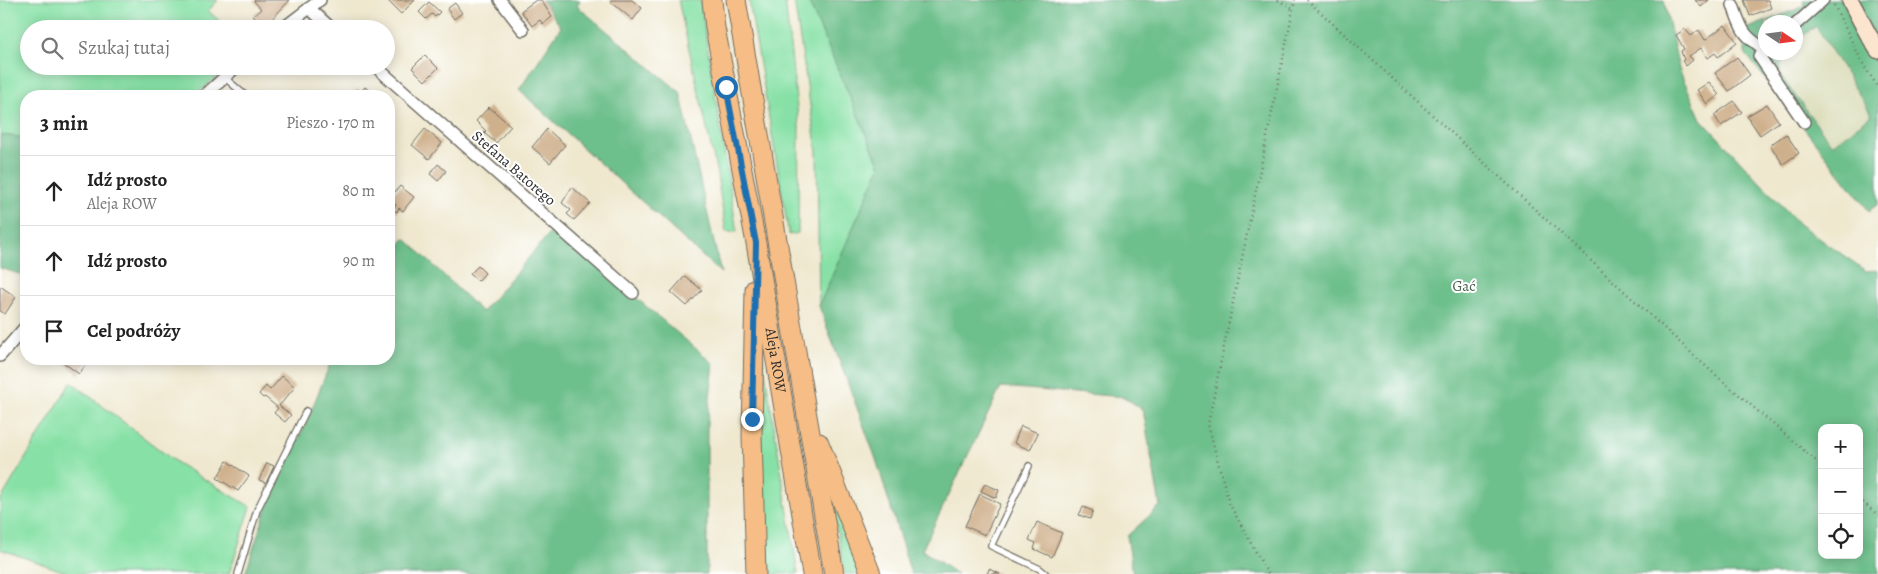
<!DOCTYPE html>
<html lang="pl">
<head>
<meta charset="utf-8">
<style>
  :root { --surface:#fff; --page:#f6f6f6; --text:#222; --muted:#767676; --line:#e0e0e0 }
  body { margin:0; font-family:Alegreya,serif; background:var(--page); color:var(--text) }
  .controls { position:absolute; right:15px; bottom:15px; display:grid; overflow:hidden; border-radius:10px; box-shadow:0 2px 12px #0003 }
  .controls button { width:45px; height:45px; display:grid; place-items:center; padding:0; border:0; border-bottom:1px solid var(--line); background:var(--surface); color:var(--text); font:25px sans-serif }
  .compass { position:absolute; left:1758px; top:15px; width:45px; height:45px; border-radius:50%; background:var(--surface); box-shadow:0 2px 12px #0003; rotate:103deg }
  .stop { position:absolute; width:15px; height:15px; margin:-11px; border:4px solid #1f6fb2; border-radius:50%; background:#fff }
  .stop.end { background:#1f6fb2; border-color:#fff; box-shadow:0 1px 5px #0008 }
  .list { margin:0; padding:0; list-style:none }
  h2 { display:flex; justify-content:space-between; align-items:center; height:65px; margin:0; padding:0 20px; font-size:21px }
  h2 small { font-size:16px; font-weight:400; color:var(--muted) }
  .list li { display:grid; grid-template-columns:32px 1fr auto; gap:15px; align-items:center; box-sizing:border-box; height:70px; padding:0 20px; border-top:1px solid var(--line) }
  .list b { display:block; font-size:19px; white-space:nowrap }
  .list p { margin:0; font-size:16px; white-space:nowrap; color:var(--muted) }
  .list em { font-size:16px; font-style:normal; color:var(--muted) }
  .icon { flex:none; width:28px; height:28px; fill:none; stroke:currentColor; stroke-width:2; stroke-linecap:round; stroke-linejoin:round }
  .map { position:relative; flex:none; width:1878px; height:574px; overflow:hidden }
  .search { position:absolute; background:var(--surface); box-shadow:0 2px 12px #0003; left:20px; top:20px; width:375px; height:55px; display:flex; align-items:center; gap:12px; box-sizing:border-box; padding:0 18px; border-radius:28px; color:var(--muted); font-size:19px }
  .panel { position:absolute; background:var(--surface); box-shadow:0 2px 12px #0003; left:20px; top:90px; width:375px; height:275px; border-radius:20px }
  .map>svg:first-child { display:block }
</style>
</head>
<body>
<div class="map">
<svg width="1878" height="574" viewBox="0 0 1878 574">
  <rect width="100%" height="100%" fill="#fff"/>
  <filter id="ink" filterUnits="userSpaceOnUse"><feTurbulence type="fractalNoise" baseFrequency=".02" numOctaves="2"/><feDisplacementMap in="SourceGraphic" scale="10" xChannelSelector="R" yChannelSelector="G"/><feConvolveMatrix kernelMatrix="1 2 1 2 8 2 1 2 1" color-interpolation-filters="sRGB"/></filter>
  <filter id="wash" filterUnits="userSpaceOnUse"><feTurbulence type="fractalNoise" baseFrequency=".0096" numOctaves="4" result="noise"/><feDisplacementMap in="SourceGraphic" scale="20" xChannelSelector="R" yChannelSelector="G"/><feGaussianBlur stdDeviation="1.12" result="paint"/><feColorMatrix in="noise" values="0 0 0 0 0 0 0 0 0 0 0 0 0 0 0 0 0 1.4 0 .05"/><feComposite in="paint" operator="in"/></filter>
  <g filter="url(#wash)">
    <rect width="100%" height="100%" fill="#efe8cf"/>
    <path fill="#dcdebc" d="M 1815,26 L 1872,115 L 1832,146 L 1779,74 L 1783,55 L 1786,53 L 1796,52 L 1796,41 Z"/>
    <path fill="#87e1a6" stroke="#598668" d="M 0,0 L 218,0 L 208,11 L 229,29 L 29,29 L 29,66 L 229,66 L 195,96 L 26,96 L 26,138 L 0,135 Z
      M 678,0 L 700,0 L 737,232 L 726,232 L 716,169 Z
      M 749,0 L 785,0 L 799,126 L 798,233 L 789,235 Z
      M 794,0 L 808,0 L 880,166 L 819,306 L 817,151 Z
      M 758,329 L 798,574 L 764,574 Z
      M 71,382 L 177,463 L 251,507 L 229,574 L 71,574 L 0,549 L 0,501 Z
      M 830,491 L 864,574 L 845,574 Z"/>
    <path fill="#6dbf8b" stroke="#4c755b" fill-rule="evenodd" d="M 542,0 L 580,0 L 577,6 L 680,92 L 721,273 L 519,90 L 561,27 Z
      M 808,0 L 1664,0 L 1679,69 L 1701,119 L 1799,224 L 1866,271 L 1878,270 L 1878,574 L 1133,574 L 1127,536 L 1160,506 L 1143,410 L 1124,397 L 1001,387 L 922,550 L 957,574 L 911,574 L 876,459 L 819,306 L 880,166 ZM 1822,428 L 1859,428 L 1859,555 L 1822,555 Z
      M 1803,0 L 1878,0 L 1878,204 L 1869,211 L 1745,53 L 1746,29 L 1805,6 ZM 1766,22 L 1796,22 L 1796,41 L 1816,26 L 1872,115 L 1832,145 L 1779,74 L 1783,55 L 1786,52 L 1766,52 Z
      M 0,135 L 26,138 L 26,276 L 0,268 Z
      M 554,228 L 714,364 L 707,424 L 707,574 L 245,574 L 265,513 L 309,416 L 332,359 L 389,359 L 389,261 L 405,238 L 482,312 Z"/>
    <g id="blocks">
      <path fill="#cfb08c" d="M 255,0 L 290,0 L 264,27 L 253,16 L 261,9 L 254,1 Z
        M 387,0 L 415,0 L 401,14 Z
        M 536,0 L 541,0 L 552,17 L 543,24 L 540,20 L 532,26 L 521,11 Z
        M 611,0 L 632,0 L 642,8 L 633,20 L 610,1 Z
        M 1695,0 L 1709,0 L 1701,7 Z
        M 1744,0 L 1768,0 L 1771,8 L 1750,16 Z
        M 429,2 L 440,12 L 435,17 L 432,14 L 426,19 L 419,12 Z
        M 455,3 L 462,13 L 454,19 L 447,9 Z
        M 1725,25 L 1737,42 L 1718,57 L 1715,53 L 1708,58 L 1701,48 L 1689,56 L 1693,60 L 1686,66 L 1682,61 L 1684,60 L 1681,51 L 1684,49 L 1676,35 L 1685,29 L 1691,36 L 1699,30 L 1705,40 Z
        M 425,55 L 438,68 L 425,81 L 412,68 Z
        M 1737,57 L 1750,75 L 1729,91 L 1715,73 Z
        M 304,66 L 315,66 L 308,72 Z
        M 1709,82 L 1719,95 L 1707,104 L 1697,90 Z
        M 365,87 L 376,96 L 351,96 L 357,89 L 361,92 Z
        M 1734,101 L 1742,112 L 1721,126 L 1714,115 Z
        M 1767,104 L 1779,122 L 1760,135 L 1747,116 Z
        M 489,107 L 511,126 L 496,143 L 484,133 L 486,131 L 476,121 Z
        M 425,129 L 442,143 L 429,159 L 412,145 Z
        M 547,129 L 565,145 L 550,163 L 532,147 Z
        M 1786,134 L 1799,153 L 1783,164 L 1770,145 Z
        M 438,164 L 446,171 L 438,181 L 430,174 Z
        M 400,186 L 414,197 L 403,211 L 399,208 L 397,212 L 393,209 L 396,205 L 389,200 L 389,195 L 393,190 L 395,192 Z
        M 572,187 L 590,203 L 574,220 L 567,214 L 571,210 L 562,203 Z
        M 478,266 L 485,273 L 478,281 L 470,274 Z
        M 685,276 L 702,290 L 687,306 L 671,292 Z
        M 0,286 L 16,297 L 5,314 L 0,311 Z
        M 67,359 L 90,359 L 79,374 L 64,363 Z
        M 282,376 L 295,387 L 279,406 L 291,415 L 285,422 L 274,413 L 278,408 L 265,397 L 263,398 L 259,394 L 266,386 L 270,390 Z
        M 1021,426 L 1038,433 L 1030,450 L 1014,443 Z
        M 227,461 L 249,476 L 238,491 L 217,478 Z
        M 267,463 L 274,466 L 266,483 L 259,480 Z
        M 985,484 L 999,490 L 996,498 L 981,491 Z
        M 980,494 L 1000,504 L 985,535 L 965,526 Z
        M 1083,507 L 1093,511 L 1090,519 L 1079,515 Z
        M 1037,522 L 1062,533 L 1052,557 L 1034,549 L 1036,543 L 1029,540 Z
        M 989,569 L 1000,574 L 987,574 Z"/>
    </g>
  </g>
  <g filter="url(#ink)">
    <use href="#blocks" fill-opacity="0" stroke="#706d64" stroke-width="1"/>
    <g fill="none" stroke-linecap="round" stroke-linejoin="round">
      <defs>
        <path id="service" d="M 224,77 L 246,96
          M 1029,466 L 991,546 L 1040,569 L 1046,574
          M 238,574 L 257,510 L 306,411"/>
        <path id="minor" d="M 500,0 L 523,30
          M 1733,5 C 1742,30 1742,35 1766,50
          M 309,8 L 332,29
          M 1796,24 L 1823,0
          M 282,29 L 320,0
          M 1766,51 L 1759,56 L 1804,122
          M 375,66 L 633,293
          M 204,96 L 237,66
          M 0,356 L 26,326"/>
        <path id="secondary" d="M 1850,0 L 1868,34 L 1878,50"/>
        <g id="primary">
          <path id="s1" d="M 712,0 L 715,28 L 756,243 L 812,574"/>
          <path d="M 736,0 L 834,574"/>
          <path d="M 755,289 L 752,436 L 756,574"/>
          <path d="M 819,443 L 871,574"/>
        </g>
      </defs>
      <use href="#service" stroke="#706d64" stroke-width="8"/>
      <use href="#minor" stroke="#706d64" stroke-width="14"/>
      <use href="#secondary" stroke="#706d64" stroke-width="19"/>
      <use href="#primary" stroke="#706d64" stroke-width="21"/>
      <path stroke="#706d64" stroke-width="2.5" stroke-dasharray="1 4" stroke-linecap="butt" d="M 1278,0 L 1294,10
        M 1307,0 L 1711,371 L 1822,466
        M 1834,5 L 1864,66 L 1878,87
        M 1859,499 L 1878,515
        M 1268,574 L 1229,503 L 1208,424 L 1295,0"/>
      <use href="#service" stroke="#fff" stroke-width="5.5"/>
      <use href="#minor" stroke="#fff" stroke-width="11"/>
      <use href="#secondary" stroke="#fbe5cf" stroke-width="16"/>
      <use href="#primary" stroke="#f6be86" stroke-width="19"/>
    </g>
  </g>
  <g fill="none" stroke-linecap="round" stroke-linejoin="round" filter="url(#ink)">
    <path stroke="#1f6fb2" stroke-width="6" d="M 726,87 L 756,243 L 752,419"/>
  </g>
  <g text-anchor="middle" stroke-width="4" stroke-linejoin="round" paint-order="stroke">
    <g font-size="15" fill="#2b2b2b" stroke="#fff">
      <text transform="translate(514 168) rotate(41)" y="5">Stefana Batorego</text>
      <text dy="5" stroke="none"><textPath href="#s1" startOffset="366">Aleja ROW</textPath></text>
    </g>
    <g font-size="15" fill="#476250" stroke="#fff">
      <text x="1464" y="291">Gać</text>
    </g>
  </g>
</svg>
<div class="controls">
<button>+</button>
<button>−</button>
<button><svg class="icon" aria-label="locate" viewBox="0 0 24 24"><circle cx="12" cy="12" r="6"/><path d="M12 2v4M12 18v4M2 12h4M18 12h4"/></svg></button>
</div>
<svg class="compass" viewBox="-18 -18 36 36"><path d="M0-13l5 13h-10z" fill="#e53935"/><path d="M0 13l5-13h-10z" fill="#767676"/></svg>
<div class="stop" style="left:726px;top:87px"></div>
<div class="stop end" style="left:752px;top:419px"></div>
<div class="search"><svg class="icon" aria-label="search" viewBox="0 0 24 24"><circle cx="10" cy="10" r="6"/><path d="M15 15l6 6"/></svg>Szukaj tutaj</div>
<section class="panel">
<h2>3 min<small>Pieszo · 170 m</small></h2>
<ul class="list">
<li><svg class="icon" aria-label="ahead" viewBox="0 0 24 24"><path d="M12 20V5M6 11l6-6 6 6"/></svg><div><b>Idź prosto</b><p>Aleja ROW</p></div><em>80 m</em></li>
<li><svg class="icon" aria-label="ahead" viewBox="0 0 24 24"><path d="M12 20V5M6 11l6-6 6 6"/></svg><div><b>Idź prosto</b></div><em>90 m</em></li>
<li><svg class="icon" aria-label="arrive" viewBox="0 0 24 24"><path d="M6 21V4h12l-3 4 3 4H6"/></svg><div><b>Cel podróży</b></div></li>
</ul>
</section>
</div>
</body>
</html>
